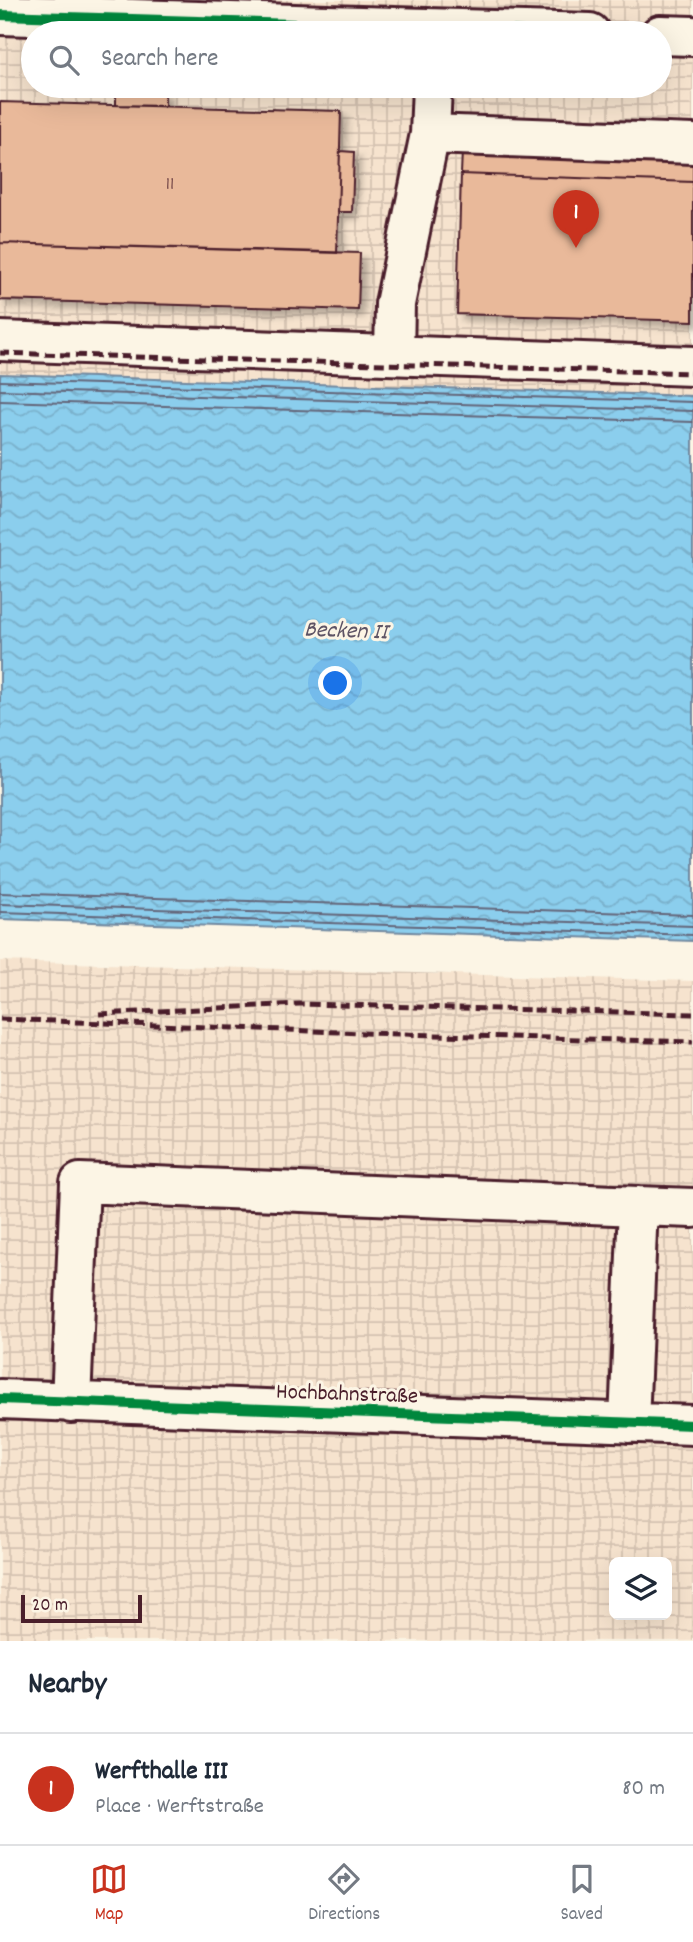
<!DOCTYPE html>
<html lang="en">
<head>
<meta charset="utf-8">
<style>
  :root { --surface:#fff; --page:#f2f2f3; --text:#1f2937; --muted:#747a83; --line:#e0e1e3; --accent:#c8321e }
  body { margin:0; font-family:Dekko,sans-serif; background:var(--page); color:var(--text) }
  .controls { position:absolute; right:21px; bottom:21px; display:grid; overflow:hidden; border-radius:10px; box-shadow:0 7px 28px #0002 }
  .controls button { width:63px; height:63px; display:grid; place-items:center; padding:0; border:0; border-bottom:2px solid var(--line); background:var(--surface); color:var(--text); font:35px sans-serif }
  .scale { position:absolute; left:21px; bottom:18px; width:121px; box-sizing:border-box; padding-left:7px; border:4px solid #4a1f2b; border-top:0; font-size:19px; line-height:24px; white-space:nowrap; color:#4a1f2b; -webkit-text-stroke:5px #fcf5e5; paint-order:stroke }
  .you { position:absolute; left:336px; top:684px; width:24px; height:24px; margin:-18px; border:5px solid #fff; border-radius:50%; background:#1a73e8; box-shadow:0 0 0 10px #1a73e833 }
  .badge { display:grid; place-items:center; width:46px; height:46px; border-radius:50%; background:var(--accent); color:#fff; font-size:23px; font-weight:700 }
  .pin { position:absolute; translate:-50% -58px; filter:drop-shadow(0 2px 4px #0008) }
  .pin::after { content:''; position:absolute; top:37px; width:24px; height:21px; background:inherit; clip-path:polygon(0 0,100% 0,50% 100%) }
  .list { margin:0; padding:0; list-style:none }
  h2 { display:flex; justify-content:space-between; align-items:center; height:91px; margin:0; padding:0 28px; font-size:30px }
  h2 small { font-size:23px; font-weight:400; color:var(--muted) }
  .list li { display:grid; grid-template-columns:46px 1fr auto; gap:21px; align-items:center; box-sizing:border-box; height:112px; padding:0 28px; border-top:2px solid var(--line) }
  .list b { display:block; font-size:26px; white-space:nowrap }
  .list p { margin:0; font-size:23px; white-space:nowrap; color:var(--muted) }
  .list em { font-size:23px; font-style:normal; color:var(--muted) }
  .icon { flex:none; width:38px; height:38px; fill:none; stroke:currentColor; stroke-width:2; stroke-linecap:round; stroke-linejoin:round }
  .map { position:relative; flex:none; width:693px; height:1641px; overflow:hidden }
  .search { position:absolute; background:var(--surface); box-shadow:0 7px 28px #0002; left:21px; right:21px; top:21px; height:77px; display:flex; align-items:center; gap:18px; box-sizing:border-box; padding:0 24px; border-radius:38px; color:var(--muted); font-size:26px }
  .sheet { height:203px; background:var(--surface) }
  nav { display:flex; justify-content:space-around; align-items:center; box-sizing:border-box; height:98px; border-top:2px solid var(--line); background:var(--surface); font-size:19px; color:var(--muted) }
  nav a { display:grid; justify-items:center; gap:4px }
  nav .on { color:var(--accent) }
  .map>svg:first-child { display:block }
</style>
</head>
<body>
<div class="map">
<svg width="693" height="1641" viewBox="0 0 693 1641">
  <defs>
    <pattern id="industrial-grid" width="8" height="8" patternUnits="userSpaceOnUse" patternTransform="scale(1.75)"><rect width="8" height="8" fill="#f6e3ce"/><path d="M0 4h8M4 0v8" fill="none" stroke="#d4c2b1"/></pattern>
    <pattern id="water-waves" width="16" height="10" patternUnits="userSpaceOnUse" patternTransform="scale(1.75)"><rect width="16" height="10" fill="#8bceed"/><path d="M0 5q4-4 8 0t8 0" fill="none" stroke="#79b0cb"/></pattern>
    <filter id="shadow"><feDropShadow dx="6" dy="6" stdDeviation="3.5" flood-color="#0004"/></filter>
  </defs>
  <rect width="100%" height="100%" fill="#fcf5e5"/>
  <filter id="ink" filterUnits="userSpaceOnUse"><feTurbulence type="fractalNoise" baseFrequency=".0143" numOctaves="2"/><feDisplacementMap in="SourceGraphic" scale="14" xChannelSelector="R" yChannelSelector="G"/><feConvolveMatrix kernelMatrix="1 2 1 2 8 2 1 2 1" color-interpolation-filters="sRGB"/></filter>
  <g filter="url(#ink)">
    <path fill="url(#industrial-grid)" fill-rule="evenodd" d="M 0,0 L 693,0 L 693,396 L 0,374 ZM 33,33 L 660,33 L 660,86 L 33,86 Z
      M 0,961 L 693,981 L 693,1641 L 0,1641 ZM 614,1562 L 667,1562 L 667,1615 L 614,1615 Z"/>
    <path fill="url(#water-waves)" stroke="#71889f" stroke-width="2" d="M 0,374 L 693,396 L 693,941 L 0,919 Z"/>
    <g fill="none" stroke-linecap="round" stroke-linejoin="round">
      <path stroke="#646579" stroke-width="2" d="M 0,381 L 693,402
        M 0,390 L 693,411
        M 0,401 L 693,422
        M 0,893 L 693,915
        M 0,904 L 693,926
        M 0,912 L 693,935"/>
    </g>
    <path fill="#e9b99a" stroke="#4a1f2b" stroke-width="2" filter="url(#shadow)" d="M 116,91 L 165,92 L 165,106 L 116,105 Z
      M 0,102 L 341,111 L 337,253 L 0,243 Z
      M 340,151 L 354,152 L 352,212 L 338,212 Z
      M 462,151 L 693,159 L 693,182 L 461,174 Z
      M 461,174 L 693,182 L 693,321 L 457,314 Z
      M 0,243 L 360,253 L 358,310 L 0,300 Z"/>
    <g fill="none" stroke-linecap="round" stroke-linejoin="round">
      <defs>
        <path id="minor" d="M 0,15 L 590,33
          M 660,35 L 693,36
          M 430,134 L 693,144
          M 0,341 L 693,366
          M 394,355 L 395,304 L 430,134 L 432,86
          M 0,1399 L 693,1425
          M 71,1403 L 80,1183 L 638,1206
          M 629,1423 L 638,1206 L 693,1208"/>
      </defs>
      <use href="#minor" stroke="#4a1f2b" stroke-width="44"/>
      <use href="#minor" stroke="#fcf5e5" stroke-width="38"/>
      <path stroke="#4a1f2b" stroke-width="5" stroke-dasharray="10 5" stroke-linecap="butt" d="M 0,353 L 693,373
        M 99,1014 L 300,1004 L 693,1014
        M 0,1019 L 364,1033 L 693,1042"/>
      <defs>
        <path id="cycleway" d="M 0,15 L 590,33
          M 0,1399 L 693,1425"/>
      </defs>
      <use href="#cycleway" stroke="#fcf5e5" stroke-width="15"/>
      <use href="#cycleway" stroke="#00873e" stroke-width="10"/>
    </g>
  </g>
  <g text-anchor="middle" stroke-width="6" stroke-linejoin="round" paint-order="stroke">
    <g font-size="19" fill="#724647">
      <text x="170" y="189">11</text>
    </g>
    <g font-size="23" fill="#4a1f2b" stroke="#fcf5e5">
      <text transform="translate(347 1392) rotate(2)" y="8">Hochbahnstraße</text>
    </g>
    <g font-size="24" font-style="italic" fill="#5e5465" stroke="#fcf5e5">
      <text transform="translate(346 629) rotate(2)" y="8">Becken II</text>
    </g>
  </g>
</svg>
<div class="controls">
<button><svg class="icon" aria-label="layers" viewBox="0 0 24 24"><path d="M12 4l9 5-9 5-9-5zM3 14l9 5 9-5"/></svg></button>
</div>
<div class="scale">20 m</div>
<div class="you"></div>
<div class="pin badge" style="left:576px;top:248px">1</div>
<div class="search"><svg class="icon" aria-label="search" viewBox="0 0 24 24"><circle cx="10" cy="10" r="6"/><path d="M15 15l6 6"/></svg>Search here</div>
</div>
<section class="sheet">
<h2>Nearby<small></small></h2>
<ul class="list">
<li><span class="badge">1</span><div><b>Werfthalle III</b><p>Place · Werftstraße</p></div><em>80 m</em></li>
</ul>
</section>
<nav>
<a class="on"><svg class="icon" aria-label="map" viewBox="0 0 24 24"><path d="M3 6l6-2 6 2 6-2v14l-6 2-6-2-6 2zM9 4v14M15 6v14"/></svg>Map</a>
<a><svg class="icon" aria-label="directions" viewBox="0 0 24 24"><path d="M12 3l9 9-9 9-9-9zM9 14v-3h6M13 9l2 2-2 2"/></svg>Directions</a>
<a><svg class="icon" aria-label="saved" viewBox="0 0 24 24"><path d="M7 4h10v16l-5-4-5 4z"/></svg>Saved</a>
</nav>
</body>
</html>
